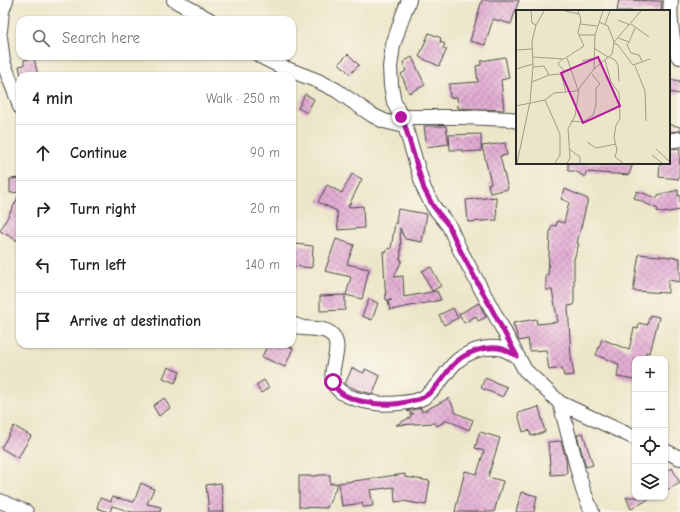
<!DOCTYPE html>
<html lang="en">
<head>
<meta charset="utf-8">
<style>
  :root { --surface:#fff; --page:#f6f6f6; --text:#222; --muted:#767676; --line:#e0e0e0 }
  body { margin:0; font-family:"Comic Neue",sans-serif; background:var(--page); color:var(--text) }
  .controls { position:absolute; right:12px; bottom:12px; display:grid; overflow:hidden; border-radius:8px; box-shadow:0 1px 3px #0004 }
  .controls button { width:36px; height:36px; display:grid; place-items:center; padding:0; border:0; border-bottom:1px solid var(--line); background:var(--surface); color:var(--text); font:20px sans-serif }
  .stop { position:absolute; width:12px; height:12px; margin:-9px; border:3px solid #b5179e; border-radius:50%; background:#fff }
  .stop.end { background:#b5179e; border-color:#fff; box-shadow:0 1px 4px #0008 }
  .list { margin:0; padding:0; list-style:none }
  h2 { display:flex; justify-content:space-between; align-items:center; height:52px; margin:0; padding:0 16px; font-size:17px }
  h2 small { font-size:13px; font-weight:400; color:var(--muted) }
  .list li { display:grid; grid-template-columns:26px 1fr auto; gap:12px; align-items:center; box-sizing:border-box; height:56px; padding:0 16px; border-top:1px solid var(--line) }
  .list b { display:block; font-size:15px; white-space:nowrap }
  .list em { font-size:13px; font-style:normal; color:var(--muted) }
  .icon { flex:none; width:22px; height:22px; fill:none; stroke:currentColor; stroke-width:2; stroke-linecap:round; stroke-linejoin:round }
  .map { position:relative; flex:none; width:680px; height:512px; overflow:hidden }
  .search { position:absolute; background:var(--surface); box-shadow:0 1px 3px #0004; left:16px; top:16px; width:280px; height:44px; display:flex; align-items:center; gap:10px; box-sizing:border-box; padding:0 14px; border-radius:12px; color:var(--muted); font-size:15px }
  .panel { position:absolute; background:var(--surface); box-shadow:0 1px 3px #0004; left:16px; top:72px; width:280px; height:276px; border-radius:12px }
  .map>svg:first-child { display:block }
</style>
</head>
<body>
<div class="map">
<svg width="680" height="512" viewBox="0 0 680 512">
  <defs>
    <pattern id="building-cross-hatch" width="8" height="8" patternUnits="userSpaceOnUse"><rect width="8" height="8" fill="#e3add4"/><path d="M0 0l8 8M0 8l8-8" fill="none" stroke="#b88dac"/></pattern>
  </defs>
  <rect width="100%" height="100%" fill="#fbf7ec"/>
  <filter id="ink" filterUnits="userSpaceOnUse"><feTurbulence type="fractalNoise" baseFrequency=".025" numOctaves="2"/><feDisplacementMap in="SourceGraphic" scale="8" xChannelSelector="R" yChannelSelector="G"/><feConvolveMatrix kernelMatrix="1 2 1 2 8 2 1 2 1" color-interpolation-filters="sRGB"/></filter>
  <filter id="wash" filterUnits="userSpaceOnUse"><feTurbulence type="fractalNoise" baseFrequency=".012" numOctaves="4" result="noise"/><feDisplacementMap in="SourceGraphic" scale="16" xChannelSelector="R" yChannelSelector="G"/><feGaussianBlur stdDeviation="0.9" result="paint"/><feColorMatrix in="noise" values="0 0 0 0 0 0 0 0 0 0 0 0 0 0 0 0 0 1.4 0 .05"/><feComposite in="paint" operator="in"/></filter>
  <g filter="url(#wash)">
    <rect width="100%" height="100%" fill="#ece6c9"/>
    <g id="blocks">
      <path fill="url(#building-cross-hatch)" d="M 482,0 L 519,0 L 511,24 L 493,19 L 485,45 L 470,41 Z
        M 619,0 L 662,1 L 661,11 L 617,11 Z
        M 429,33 L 441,38 L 440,42 L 445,44 L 443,48 L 447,49 L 439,66 L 419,57 Z
        M 348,54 L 359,65 L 350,74 L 339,63 Z
        M 412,57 L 425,85 L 409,93 L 401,74 L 406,71 L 403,62 Z
        M 505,57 L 509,78 L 501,80 L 504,110 L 458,108 L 457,97 L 450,98 L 449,84 L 478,82 L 476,66 L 481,65 L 481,61 Z
        M 34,58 L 38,76 L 21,76 L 19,66 L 24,65 L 24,60 Z
        M 669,79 L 680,81 L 680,94 L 669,92 Z
        M 305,94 L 314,99 L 307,113 L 298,108 Z
        M 669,124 L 680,127 L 680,131 L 669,132 Z
        M 424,126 L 446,126 L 449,144 L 427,147 Z
        M 481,134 L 481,151 L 463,152 L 463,150 L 450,150 L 449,135 Z
        M 505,143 L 507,155 L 500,156 L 508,189 L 490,193 L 488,184 L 491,183 L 482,146 Z
        M 680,148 L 679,179 L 659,177 L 660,163 L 669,163 L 669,149 Z
        M 568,163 L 633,163 L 629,175 L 586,172 L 585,177 L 575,171 L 568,171 Z
        M 352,174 L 362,179 L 348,207 L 363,206 L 364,228 L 338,230 L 337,211 L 318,202 L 327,185 L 342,193 Z
        M 20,178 L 20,192 L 10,193 L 10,179 Z
        M 565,189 L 588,199 L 577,243 L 579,244 L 574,259 L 574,305 L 568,306 L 571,356 L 574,375 L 564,376 L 562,368 L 549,370 L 546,350 L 530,351 L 528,339 L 519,341 L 513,323 L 536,319 L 537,324 L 558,322 L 552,290 L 546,290 L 546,275 L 548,275 L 550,232 L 552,225 L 556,226 L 557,221 L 564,223 L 569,202 L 561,199 Z
        M 678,190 L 678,196 L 680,195 L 680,210 L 663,213 L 657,211 L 658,209 L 634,198 L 637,191 L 657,198 L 658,195 Z
        M 20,194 L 20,242 L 0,231 Z
        M 496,197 L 497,220 L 468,222 L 466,200 Z
        M 398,209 L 427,214 L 422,242 L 405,239 L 400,228 L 401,255 L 400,259 L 402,260 L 394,277 L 403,276 L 404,297 L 437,291 L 441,300 L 390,310 L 388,301 L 392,300 L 386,300 L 383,251 L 386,252 L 388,248 L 391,249 L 395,223 L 397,223 L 396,221 Z
        M 336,239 L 354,245 L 347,264 L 369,269 L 362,299 L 346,295 L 351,277 L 325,271 Z
        M 295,244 L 313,246 L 312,268 L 294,266 Z
        M 639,254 L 680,258 L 680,282 L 668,280 L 668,293 L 633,291 Z
        M 431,267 L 441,286 L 432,291 L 422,271 Z
        M 345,295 L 345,310 L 320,311 L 320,296 Z
        M 369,299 L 378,303 L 372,320 L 362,316 Z
        M 479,303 L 486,317 L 478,321 L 476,316 L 464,323 L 459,314 Z
        M 453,308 L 458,318 L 444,325 L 439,315 Z
        M 650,315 L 659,317 L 650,353 L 646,352 L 645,359 L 635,359 L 635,380 L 617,377 L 619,364 L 596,355 L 602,339 L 629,350 L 634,328 L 638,329 L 639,323 L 647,325 Z
        M 268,344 L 283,344 L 293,348 L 285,367 L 262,357 Z
        M 168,367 L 180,372 L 175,383 L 163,378 Z
        M 352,368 L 364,373 L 365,369 L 380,376 L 373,394 L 357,390 L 345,384 Z
        M 485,378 L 507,387 L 503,397 L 481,388 Z
        M 264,380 L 269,388 L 261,393 L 256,385 Z
        M 164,398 L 170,408 L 159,416 L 153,406 Z
        M 449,398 L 456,413 L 473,420 L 469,430 L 447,420 L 437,426 L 435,423 L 396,425 L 411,417 L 410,414 L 414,414 L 407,411 L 421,408 L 422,412 Z
        M 539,407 L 545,432 L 531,436 L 529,430 L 523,432 L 518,413 Z
        M 14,426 L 31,436 L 18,458 L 1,448 Z
        M 480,432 L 500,438 L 488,477 L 503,481 L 494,512 L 455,512 L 457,503 L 465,471 L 477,474 L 484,451 L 475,448 Z
        M 583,433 L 593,465 L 586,467 L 577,435 Z
        M 561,441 L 566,459 L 567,474 L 551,475 L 548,442 Z
        M 672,468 L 680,483 L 665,491 L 665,472 Z
        M 405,474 L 405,477 L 430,481 L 426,505 L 403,501 L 395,502 L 394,487 L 370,490 L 373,506 L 363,507 L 362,503 L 342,506 L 339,483 Z
        M 318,475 L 330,475 L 330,484 L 338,483 L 327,508 L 299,507 L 299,476 L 318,476 Z
        M 141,483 L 154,489 L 147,504 L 161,507 L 160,512 L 132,512 L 112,506 L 110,512 L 108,512 L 97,508 L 100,498 L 111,502 L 112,497 L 134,502 Z
        M 221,483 L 224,512 L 209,512 L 206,485 Z
        M 521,492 L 537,496 L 534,512 L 516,512 Z
        M 626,497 L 653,497 L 631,509 Z"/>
    </g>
  </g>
  <g filter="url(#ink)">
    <use href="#blocks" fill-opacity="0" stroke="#484743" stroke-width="1"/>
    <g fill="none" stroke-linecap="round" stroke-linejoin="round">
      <defs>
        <path id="street" d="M 174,0 L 210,20
          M 409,0 L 403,15 L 393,45 L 390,67 L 391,85 L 394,102 L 405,126 L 424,189 L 433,206 L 449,226 L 460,250 L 525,370 L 560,403 L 583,490 L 592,512
          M 671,0 C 669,16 672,41 678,56 L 680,57
          M 0,31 L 2,11 L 6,0
          M 0,37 L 3,62 L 18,100 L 20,107
          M 260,56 L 282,67 L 318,81 L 336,90 L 372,115 L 384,121 L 405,126
          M 401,117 L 462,117 L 510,119 L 517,121
          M 669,141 L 680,139
          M 292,324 C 296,325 299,327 303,328 C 312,329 323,328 330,333 C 354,353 298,392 375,403 C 385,405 414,403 423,398 C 436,390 443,376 453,365 C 466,351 486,345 503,349 C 508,351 513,354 517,356
          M 560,403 L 635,438
          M 665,451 L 680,458
          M 0,501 L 26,512"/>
      </defs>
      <use href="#street" stroke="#484743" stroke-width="16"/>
      <use href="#street" stroke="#fff" stroke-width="14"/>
    </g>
  </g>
  <g fill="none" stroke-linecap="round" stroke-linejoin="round" filter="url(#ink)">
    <path stroke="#b5179e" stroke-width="5" d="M 333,382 C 338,401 376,405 393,404 C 399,404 405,402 411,401 C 414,400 419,400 422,398 C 436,391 443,376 453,365 C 465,352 486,345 503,349 C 508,351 513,354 517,356 L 460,250 L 449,226 L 433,206 L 424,189 L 405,126 L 401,117"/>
  </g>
  <g transform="translate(516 10)">
    <rect width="154" height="154" fill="#ece6c9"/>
    <path fill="none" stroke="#9f9b8a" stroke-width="1" d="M 15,1 L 16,13 L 20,15M 49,1 L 63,4M 102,10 L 114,15M 83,12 L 92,16 L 98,32M 64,14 L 81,16M 89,14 L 94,1M 115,14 L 133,27M 63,25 L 79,25M 102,28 L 113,32 L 119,18M 113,32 L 111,35 L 115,43 L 123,45 L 126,51M 98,33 L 102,35 L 117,55 L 134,49M 78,38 L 92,47M 0,40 L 16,39M 17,47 L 48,49 L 68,36 L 62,23 L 65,10 L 62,1M 93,47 L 99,50 L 102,55 L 103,71M 51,48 L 62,80M 89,50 L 95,72 L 103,83 L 104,109 L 100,115 L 98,128 L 101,140 L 99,147 L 107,153M 66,51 L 78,48M 119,56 L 129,81 L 130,111M 17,57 L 28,56 L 33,65 L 45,64 L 49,62 L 42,54 L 46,49M 0,59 L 17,54M 78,59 L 79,25 L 87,1M 45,64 L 50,82M 16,72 L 33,65M 29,90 L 44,124 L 44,145 L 39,153M 14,92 L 17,57 L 16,31 L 20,15 L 28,1M 0,96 L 29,90 L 38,83 L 61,81 L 78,59 L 96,44 L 98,32 L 125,1M 55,111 L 67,112 L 77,105 L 80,95 L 80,78 L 84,74 L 76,64M 71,132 L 80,138 L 100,134M 53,139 L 64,147 L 64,153M 140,139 L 153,151M 136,145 L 146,153M 1,153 L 14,92M 51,153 L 54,148 L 52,119 L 59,106 L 63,80"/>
    <path fill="#b5179e" fill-opacity="0.15" stroke="#b5179e" stroke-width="2" d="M 82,47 L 104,96 L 67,113 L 45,63 Z"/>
    <rect width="154" height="154" fill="none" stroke="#2b2b2b" stroke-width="2"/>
  </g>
</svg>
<div class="controls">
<button>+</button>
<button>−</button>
<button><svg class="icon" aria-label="locate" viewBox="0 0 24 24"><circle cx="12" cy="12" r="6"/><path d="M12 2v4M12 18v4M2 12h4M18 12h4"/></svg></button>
<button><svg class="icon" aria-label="layers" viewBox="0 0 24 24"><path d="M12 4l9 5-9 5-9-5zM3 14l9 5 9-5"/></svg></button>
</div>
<div class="stop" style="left:333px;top:382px"></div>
<div class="stop end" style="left:401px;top:117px"></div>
<div class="search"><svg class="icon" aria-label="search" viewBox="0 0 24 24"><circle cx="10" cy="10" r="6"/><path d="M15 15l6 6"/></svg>Search here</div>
<section class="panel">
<h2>4 min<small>Walk · 250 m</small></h2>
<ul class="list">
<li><svg class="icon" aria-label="ahead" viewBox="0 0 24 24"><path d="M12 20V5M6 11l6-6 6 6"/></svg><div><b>Continue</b></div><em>90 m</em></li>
<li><svg class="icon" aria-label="right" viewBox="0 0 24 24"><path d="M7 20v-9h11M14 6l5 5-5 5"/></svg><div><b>Turn right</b></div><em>20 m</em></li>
<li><svg class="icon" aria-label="left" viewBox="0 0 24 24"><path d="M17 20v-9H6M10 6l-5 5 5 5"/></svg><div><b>Turn left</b></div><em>140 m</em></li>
<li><svg class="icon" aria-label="arrive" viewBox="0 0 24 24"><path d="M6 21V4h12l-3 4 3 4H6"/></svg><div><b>Arrive at destination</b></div></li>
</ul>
</section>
</div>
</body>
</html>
